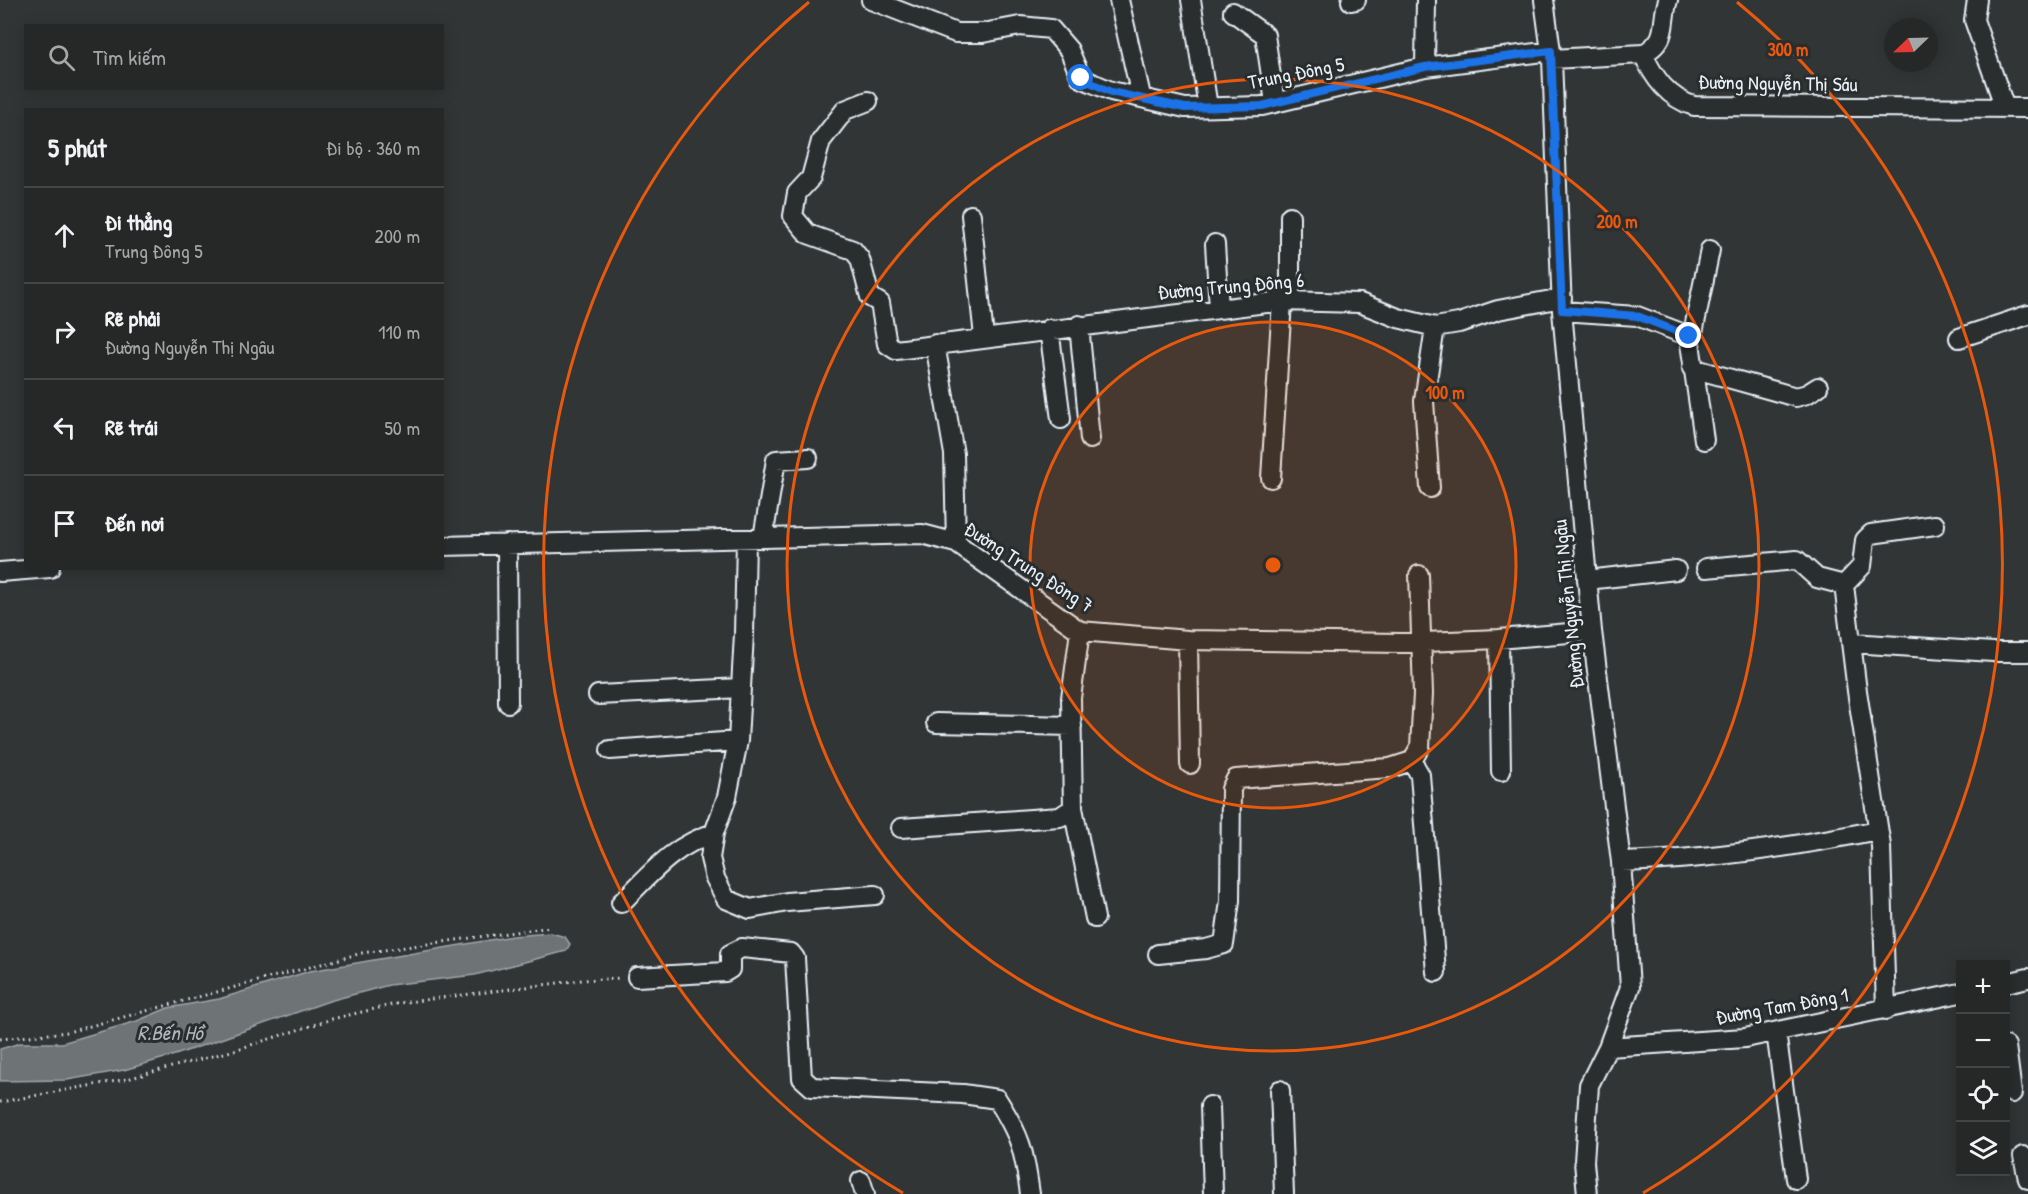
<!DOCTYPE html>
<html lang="vi">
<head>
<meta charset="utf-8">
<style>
  :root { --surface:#262828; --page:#323434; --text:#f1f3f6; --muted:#a4a6a8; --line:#424445 }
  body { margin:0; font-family:"Patrick Hand",sans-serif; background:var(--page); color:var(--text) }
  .controls { position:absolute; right:18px; bottom:18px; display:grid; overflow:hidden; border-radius:0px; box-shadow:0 3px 15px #0003 }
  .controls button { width:54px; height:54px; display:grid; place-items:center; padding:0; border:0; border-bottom:2px solid var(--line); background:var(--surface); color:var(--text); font:30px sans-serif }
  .compass { position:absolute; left:1884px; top:18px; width:54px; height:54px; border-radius:50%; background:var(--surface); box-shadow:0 3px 15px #0003; rotate:247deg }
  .stop { position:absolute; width:18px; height:18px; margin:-14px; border:4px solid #1a73e8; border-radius:50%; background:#fff }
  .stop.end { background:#1a73e8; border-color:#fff; box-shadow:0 2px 6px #0008 }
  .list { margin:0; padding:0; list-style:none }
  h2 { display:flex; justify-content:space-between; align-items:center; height:78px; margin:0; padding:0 24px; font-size:26px }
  h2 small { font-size:20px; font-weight:400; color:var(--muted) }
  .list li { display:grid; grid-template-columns:39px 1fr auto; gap:18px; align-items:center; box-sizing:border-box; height:96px; padding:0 24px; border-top:2px solid var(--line) }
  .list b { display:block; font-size:22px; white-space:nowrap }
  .list p { margin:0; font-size:20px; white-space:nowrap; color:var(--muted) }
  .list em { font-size:20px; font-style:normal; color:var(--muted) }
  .icon { flex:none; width:33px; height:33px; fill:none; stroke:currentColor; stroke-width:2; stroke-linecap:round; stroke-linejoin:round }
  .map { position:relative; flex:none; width:2028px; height:1194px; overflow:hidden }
  .search { position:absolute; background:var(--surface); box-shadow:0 3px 15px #0003; left:24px; top:24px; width:420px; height:66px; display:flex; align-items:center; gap:15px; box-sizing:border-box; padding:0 21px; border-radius:0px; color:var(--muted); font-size:22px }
  .panel { position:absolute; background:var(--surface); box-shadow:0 3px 15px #0003; left:24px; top:108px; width:420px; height:462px; border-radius:0px }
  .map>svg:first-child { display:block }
</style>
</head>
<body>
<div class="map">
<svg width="2028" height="1194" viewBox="0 0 2028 1194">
  <rect width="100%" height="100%" fill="#323536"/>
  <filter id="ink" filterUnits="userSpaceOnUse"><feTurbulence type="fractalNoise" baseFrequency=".0167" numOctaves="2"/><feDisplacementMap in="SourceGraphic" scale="12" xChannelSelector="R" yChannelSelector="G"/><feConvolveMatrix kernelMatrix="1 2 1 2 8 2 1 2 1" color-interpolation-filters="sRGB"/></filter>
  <g filter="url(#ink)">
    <path fill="#6e7376" stroke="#9fa5aa" stroke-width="1.5" d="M 551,933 L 565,937 L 570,944 L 566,951 L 475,975 L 389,985 L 329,1001 L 178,1054 L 124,1070 L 67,1080 L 0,1081 L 0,1049 L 20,1043 L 62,1043 L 137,1021 L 168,1008 L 219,999 L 310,971 L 513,936 Z"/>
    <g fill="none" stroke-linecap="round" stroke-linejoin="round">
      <defs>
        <path id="minor" d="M 871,0 L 956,33 L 983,33 L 1020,26 L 1051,29 L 1069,50 L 1081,78 L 1111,91 L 1185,108 L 1262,106 L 1425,67 L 1551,51
          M 1119,0 L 1141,96
          M 1191,0 L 1208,107
          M 1544,0 L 1552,59 L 1562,311 L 1592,631 L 1621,862 L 1630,987 L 1608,1047 L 1589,1085 L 1584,1162 L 1587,1194
          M 1977,0 L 1974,20 L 2005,108
          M 1351,1 L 1356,0
          M 1233,12 L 1265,35 L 1275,103
          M 1643,54 C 1670,39 1660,25 1668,0
          M 1552,59 L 1643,54 C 1654,78 1668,98 1694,106 L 2028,108
          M 1425,67 L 1426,0
          M 868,101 L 845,110 L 821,141 L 811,178 L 797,193 L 793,216 L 808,234 L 853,250 L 860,259 L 870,297 L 880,303 L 887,344 L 896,350 L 1282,301 L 1360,303 L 1398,318 L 1435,327 L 1459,323 L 1498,310 L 1562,298
          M 971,215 L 984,337
          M 1290,216 L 1290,301
          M 1215,244 L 1219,308
          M 1562,311 L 1637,316 L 1689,336 L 1694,328 L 1710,250
          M 1079,325 L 1090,439
          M 1049,329 L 1061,419
          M 1689,336 L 1704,440
          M 1959,338 L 2028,315
          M 935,344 L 954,454 L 956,543
          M 1692,368 L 1796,397 L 1807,394 L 1818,387
          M 1271,478 L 1282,301
          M 1430,488 L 1424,401 L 1435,327
          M 763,538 L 776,460 L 808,458
          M 746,540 L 744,634 L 738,741 L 727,797 L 714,833 L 710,858 L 715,878 L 726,899 L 750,909 L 787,902 L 875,895
          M 507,544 L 508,703
          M 442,546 L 922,534 L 956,543 L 1080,631 L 1188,640 L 1400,643 L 1499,639 L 1592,631
          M 1706,568 L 1797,560 L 1817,578 L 1844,585 L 1857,691 L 1881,846 L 1886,1010
          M 0,572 L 50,568
          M 1587,580 L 1676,570
          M 1844,585 L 1862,566 L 1865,540 L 1871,534 L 1935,525
          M 1080,631 L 1071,698 L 1073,808 L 1095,918
          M 1499,639 L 1501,771
          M 1188,640 L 1190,764
          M 1851,643 L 1993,652 L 2028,652
          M 598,695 L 741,688
          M 936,723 L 1072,726
          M 610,750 L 738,741
          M 1412,761 L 1420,775 L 1436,972
          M 901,828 L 1060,817 L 1073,808
          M 1621,862 C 1708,860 1793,847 1878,830
          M 621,903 C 651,874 672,846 714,833
          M 1158,954 L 1206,949 L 1224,944 L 1230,901 L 1231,789 L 1236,779 L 1390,768 L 1412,761 L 1420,747 L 1423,694 L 1419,575
          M 637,977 L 725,972 L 730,969 L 730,954 L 742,948 L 791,953 L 795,958 L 802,1078 L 812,1087 L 963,1094 L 997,1099 C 1021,1137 1024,1150 1030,1194
          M 2006,983 L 2028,978
          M 1776,1032 L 1796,1179
          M 2006,1046 L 2012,1093
          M 1608,1047 L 1745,1038 L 1960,993
          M 1280,1090 L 1284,1194
          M 1210,1106 L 1213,1194
          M 2023,1156 L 2028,1179
          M 861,1181 L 865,1194"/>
      </defs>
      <use href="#minor" stroke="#e8f1f8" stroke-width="22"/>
      <path stroke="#e8f1f8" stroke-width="3" stroke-dasharray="1.5 4.5" stroke-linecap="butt" d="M 0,1039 L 68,1032 L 362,953 L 551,927
        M 0,1102 L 127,1079 L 235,1050 L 332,1019 L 400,1003 L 582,980 L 621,978"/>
      <use href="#minor" stroke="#2a2d2e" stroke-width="18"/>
    </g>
  </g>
  <g fill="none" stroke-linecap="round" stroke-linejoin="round" filter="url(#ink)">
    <path stroke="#1a73e8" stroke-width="8" d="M 1081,78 L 1111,92 L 1185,108 L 1262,106 L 1425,67 L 1551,51 L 1562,310 L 1637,316 L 1689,336"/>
  </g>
  <circle cx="1273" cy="565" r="243" fill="#e8590c" fill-opacity=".12"/>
  <g fill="none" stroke="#e8590c" stroke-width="3">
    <circle cx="1273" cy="565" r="243"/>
    <circle cx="1273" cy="565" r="486"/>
    <path d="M903 1193A729 729 0 0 1 809 2M1737 2A729 729 0 0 1 1643 1193"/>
  </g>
  <g text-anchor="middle" stroke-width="6" stroke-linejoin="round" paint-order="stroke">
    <g font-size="20" fill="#e8f1f8" stroke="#2a2d2e">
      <text transform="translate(1296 73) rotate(-11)" y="7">Trung Đông 5</text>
      <text transform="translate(1778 83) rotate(1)" y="7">Đường Nguyễn Thị Sáu</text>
      <text transform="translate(1231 286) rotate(-5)" y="7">Đường Trung Đông 6</text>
      <text transform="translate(1029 567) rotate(33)" y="7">Đường Trung Đông 7</text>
      <text transform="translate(1568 604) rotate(-96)" y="7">Đường Nguyễn Thị Ngâu</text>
      <text transform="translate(1782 1006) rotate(-10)" y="7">Đường Tam Đông 1</text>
    </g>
    <g font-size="21" font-style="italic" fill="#b1b8be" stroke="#2a2d2e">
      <text x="170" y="1040">R.Bến Hồ</text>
    </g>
  </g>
  <circle cx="1273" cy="565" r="9" fill="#e8590c" stroke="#2a2d2e" stroke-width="3"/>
  <g font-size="18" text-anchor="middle" font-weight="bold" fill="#e8590c" stroke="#2a2d2e" stroke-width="6" stroke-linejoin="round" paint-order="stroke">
    <text x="1788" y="56">300 m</text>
    <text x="1617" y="228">200 m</text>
    <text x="1445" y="399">100 m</text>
  </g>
</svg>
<div class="controls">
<button>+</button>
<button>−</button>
<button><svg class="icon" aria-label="locate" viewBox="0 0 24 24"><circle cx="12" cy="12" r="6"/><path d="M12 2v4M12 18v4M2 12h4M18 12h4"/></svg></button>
<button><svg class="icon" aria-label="layers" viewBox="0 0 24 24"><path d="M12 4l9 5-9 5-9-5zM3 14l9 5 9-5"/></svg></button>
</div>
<svg class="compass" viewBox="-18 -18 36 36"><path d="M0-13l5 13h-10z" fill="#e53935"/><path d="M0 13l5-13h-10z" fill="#a4a6a8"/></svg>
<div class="stop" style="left:1081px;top:78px"></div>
<div class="stop end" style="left:1689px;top:336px"></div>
<div class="search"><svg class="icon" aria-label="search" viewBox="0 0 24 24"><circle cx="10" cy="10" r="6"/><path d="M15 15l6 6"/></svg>Tìm kiếm</div>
<section class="panel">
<h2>5 phút<small>Đi bộ · 360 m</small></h2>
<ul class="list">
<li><svg class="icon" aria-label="ahead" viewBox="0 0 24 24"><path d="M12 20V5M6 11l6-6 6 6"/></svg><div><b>Đi thẳng</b><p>Trung Đông 5</p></div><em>200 m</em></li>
<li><svg class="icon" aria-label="right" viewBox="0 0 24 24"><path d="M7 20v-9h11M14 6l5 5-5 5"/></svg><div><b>Rẽ phải</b><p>Đường Nguyễn Thị Ngâu</p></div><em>110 m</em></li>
<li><svg class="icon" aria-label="left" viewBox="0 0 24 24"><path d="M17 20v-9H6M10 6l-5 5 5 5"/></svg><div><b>Rẽ trái</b></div><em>50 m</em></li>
<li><svg class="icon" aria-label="arrive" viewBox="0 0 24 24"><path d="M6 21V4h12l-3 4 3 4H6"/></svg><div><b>Đến nơi</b></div></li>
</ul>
</section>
</div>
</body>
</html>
